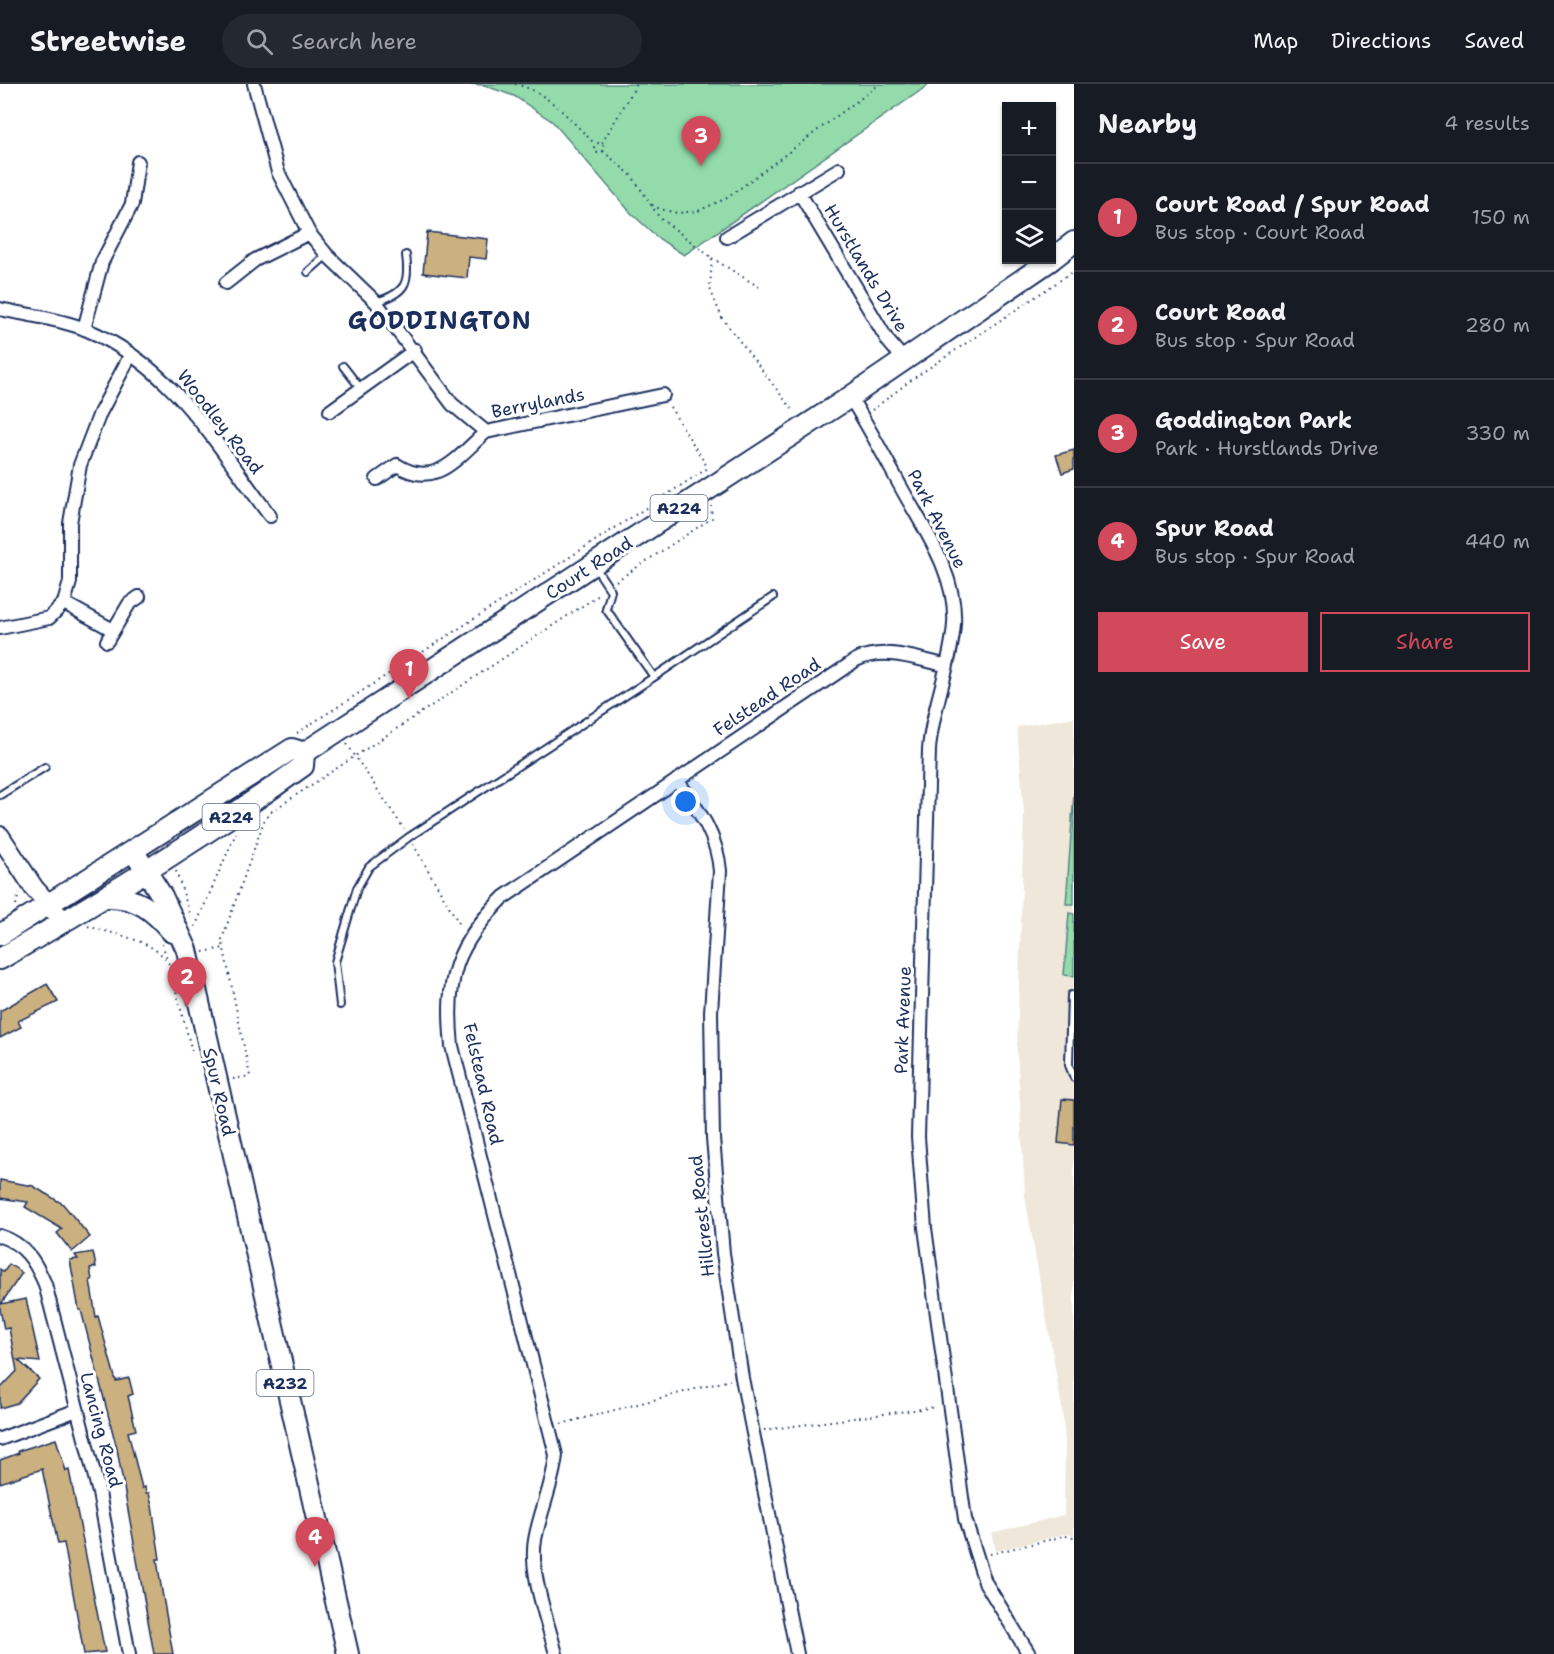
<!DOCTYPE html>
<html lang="en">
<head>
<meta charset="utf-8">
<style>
  :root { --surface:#171b24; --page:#242831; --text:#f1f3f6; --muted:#9ea1a6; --line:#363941; --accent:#d1495b }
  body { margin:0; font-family:"Shantell Sans",sans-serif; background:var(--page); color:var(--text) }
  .controls { position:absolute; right:18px; top:18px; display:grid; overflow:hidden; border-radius:0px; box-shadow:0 2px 4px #0004 }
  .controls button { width:54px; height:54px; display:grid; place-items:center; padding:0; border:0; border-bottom:2px solid var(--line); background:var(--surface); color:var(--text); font:30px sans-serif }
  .you { position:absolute; left:686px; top:718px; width:21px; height:21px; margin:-15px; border:4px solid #fff; border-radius:50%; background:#1a73e8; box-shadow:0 0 0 9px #1a73e833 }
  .badge { display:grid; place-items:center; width:39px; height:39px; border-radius:50%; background:var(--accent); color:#fff; font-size:20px; font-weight:700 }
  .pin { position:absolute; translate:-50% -50px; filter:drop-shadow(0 2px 3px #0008) }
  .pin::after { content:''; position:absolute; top:32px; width:21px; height:18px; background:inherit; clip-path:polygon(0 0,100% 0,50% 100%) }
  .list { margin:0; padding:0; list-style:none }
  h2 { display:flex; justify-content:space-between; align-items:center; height:78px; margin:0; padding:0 24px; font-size:26px }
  h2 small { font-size:20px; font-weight:400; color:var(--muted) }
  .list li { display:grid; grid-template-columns:39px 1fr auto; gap:18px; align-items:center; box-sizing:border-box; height:108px; padding:0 24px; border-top:2px solid var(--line) }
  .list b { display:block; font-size:22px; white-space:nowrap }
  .list p { margin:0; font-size:20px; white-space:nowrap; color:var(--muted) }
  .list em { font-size:20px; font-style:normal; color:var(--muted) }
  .actions { display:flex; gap:12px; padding:18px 24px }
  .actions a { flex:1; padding:14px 0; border:2px solid var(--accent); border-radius:0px; text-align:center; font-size:21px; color:var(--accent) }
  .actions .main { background:var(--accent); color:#fff }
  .icon { flex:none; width:33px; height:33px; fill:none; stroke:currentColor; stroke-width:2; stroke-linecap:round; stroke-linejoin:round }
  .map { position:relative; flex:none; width:1074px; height:1570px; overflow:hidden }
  header { display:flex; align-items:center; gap:36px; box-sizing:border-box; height:84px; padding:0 30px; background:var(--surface); border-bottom:2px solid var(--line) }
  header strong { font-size:28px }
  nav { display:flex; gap:33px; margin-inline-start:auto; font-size:21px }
  .search { width:420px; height:54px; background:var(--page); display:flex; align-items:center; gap:15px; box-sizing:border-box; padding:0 21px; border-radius:33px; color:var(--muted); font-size:22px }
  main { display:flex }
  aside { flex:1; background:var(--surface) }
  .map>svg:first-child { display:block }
</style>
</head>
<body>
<header>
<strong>Streetwise</strong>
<div class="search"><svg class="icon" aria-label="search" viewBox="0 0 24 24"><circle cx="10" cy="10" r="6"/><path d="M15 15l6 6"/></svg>Search here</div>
<nav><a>Map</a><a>Directions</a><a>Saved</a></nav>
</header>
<main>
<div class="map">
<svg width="1074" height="1570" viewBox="0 0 1074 1570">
  <rect width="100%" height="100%" fill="#fff"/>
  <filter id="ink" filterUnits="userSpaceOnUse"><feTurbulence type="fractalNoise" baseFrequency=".0167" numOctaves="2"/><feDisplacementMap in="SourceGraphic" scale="12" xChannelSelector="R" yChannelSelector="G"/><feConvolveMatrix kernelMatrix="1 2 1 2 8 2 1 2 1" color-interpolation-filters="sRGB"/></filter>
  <g filter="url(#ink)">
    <path fill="#efe7d9" d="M 1074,633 L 1074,1451 L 1065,1450 L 996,1467 L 991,1449 L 1064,1431 L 1065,1357 L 1062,1324 L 1025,1112 L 1017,966 L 1024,729 L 1017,643 Z"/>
    <path fill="#93dbaa" stroke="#578584" stroke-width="1.5" d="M 469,0 L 930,0 L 684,171 L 658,154 L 631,129 L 553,38 L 514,12 L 483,1 Z
      M 1074,709 L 1074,820 L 1066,820 Z
      M 1069,829 L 1074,830 L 1074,892 L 1064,891 Z"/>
    <path fill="#cbb080" stroke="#1b2f5e" stroke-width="1.5" d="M 427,148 L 488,155 L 486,175 L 469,173 L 467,194 L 423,189 Z
      M 1074,366 L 1074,385 L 1062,389 L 1056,371 Z
      M 47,900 L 58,918 L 18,937 L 21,943 L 0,954 L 0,927 Z
      M 1062,1015 L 1074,1016 L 1074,1061 L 1058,1059 Z
      M 0,1096 L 33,1102 L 63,1120 L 90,1153 L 72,1168 L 57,1149 L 62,1145 L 25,1123 L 28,1118 L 0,1114 Z
      M 93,1168 L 96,1183 L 90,1184 L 92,1196 L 90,1196 L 96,1233 L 98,1232 L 116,1297 L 129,1294 L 133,1310 L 128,1312 L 136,1346 L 128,1348 L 142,1404 L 145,1403 L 146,1409 L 149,1409 L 152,1422 L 160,1475 L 157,1475 L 160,1496 L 173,1570 L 154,1570 L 117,1365 L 81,1226 L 79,1226 L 70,1176 L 78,1175 L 75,1171 Z
      M 9,1180 L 22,1189 L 1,1220 L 26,1215 L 40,1278 L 18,1276 L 39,1295 L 17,1319 L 0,1324 L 0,1305 L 17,1287 L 9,1244 L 4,1245 L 0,1225 L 0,1185 L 4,1188 Z
      M 56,1355 L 66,1387 L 69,1386 L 105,1568 L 84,1570 L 64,1459 L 58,1460 L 42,1385 L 0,1399 L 0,1376 L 19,1369 L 18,1367 Z"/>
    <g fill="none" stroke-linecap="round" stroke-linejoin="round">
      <defs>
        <path id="lane" d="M 308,188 L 327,171
          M 376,218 C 405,209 410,200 406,171
          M 343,282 L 361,305
          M 654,593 L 773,513
          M 0,711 L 45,683
          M 1071,911 L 1069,981 L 1074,994
          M 340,921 L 335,878 L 357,804 L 369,783 L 409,753 L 654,593 L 606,525 L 611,507 L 595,483"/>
        <path id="street" d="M 254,0 L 278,88 L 309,149 L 327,171 L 376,218 L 452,320 L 486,348 L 663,311
          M 799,108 L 888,257 L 905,277
          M 727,153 L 839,85
          M 226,199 L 255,176 L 309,149
          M 0,225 C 27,231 59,235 85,245 C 172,281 216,360 270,432
          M 84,245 L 102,178 L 132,120 L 138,78
          M 850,313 C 869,343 885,374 902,405 C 925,447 957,491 954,540 C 951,583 932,623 929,666 L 918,1053 L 925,1144 L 965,1435 L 985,1498 L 1029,1570
          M 330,327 L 415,266
          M 377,395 L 397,381 C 436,406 457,373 486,348
          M 64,519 L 113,546
          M 0,544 L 49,534 L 64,519 L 70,498 L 70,439 L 80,381 L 100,329 L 131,270
          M 107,557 L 129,520 L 139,513
          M 677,696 C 698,726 717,750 720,787 L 711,928 L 713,1054 L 723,1169 L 742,1294 L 797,1570
          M 0,1152 C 25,1160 35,1177 45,1200 L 99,1409 L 129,1570
          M 0,1355 L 77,1326
          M 556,1570 C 548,1538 529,1489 535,1456 C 540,1427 553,1401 556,1371 L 452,962 C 445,894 455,862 504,813 L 856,576 C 884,562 916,575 945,581"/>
        <path id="secondary" d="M 0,752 L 34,804 L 57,830 L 64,835 L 72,833"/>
        <path id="primary" d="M 1052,175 L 1074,158
          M 304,669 L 850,313 L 1051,176
          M 134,768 L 162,812 L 187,866 L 348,1570
          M 105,813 C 136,812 153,825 172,848
          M 0,851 L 292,665 L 304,669
          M 0,875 C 104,815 206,752 303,682 L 304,669"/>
      </defs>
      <use href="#lane" stroke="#1b2f5e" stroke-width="10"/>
      <use href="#street" stroke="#1b2f5e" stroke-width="16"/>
      <use href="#secondary" stroke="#1b2f5e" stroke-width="22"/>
      <use href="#primary" stroke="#1b2f5e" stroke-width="24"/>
      <path stroke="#1b2f5e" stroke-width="2" stroke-dasharray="1.5 4.5" stroke-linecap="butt" d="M 515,0 C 549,8 571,37 595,60
        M594 64a5 5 0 1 1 10 0a5 5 0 1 1-10 0Z
        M 602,59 L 637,0
        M 603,67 L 632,92 L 659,133 L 712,174 L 710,205 L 722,234 L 794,328
        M 652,121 L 660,125 L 677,129 L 698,127 L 727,114 L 880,0
        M 712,174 L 759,203
        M 670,323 L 708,384
        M 872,326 L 914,294 L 1074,187
        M 616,497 L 712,434 L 711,422
        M 297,649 L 708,384
        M 347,660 L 404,745
        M 413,760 L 461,843
        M 176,787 L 191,833
        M 16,821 L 19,809
        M 88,842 C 114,851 154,855 169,880 L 193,971
        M 195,843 L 236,749
        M 162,860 L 167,874
        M 203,868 L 224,864
        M 233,995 L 250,992 L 222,855 L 264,737 L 272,727 L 599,511
        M 561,1340 L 730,1296
        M 764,1346 L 936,1323
        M 990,1470 L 1065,1452 L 1074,1453"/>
      <use href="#lane" stroke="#fff" stroke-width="6"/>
      <use href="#street" stroke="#fff" stroke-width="12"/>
      <use href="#secondary" stroke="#fff" stroke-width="18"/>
      <use href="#primary" stroke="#fff" stroke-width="20"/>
    </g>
  </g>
  <g text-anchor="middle" stroke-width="6" stroke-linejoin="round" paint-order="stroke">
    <g fill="#fff" stroke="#5f6d8e" stroke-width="1.5">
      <rect x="650.5" y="411" width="57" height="26" rx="4.5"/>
      <rect x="202.5" y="720" width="57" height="26" rx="4.5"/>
      <rect x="256.5" y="1286" width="57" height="26" rx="4.5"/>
    </g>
    <g font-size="16" font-weight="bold" fill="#1b2f5e">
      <text x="679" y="430">A224</text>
      <text x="231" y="739">A224</text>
      <text x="285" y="1305">A232</text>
    </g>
    <g font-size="18" fill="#1b2f5e" stroke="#fff">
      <text transform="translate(866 184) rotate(59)" y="6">Hurstlands Drive</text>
      <text transform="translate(538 319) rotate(-11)" y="6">Berrylands</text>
      <text transform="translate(220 338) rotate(52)" y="6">Woodley Road</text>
      <text transform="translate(937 435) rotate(63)" y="6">Park Avenue</text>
      <text transform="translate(589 484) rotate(-33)" y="6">Court Road</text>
      <text transform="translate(767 613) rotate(-34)" y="6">Felstead Road</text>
      <text transform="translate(903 936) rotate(-88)" y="6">Park Avenue</text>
      <text transform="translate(483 1000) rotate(77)" y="6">Felstead Road</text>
      <text transform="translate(219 1008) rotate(77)" y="6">Spur Road</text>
      <text transform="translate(702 1132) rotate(-96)" y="6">Hillcrest Road</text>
      <text transform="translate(101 1346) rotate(75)" y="6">Lancing Road</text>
    </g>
    <g font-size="24" font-weight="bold" letter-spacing="1.5" fill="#1b2f5e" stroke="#fff">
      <text x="440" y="245">GODDINGTON</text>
    </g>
  </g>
</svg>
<div class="controls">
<button>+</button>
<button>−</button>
<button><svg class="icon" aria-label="layers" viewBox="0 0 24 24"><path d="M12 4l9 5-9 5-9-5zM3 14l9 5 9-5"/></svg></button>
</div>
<div class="you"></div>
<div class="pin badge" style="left:409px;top:615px">1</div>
<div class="pin badge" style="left:187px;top:923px">2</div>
<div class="pin badge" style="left:701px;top:82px">3</div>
<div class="pin badge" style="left:315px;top:1483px">4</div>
</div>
<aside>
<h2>Nearby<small>4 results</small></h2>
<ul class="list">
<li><span class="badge">1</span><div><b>Court Road / Spur Road</b><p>Bus stop · Court Road</p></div><em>150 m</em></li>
<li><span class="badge">2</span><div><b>Court Road</b><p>Bus stop · Spur Road</p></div><em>280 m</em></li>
<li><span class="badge">3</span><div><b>Goddington Park</b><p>Park · Hurstlands Drive</p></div><em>330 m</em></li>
<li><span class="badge">4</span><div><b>Spur Road</b><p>Bus stop · Spur Road</p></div><em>440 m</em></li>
</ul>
<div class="actions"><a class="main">Save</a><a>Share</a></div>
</aside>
</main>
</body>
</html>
